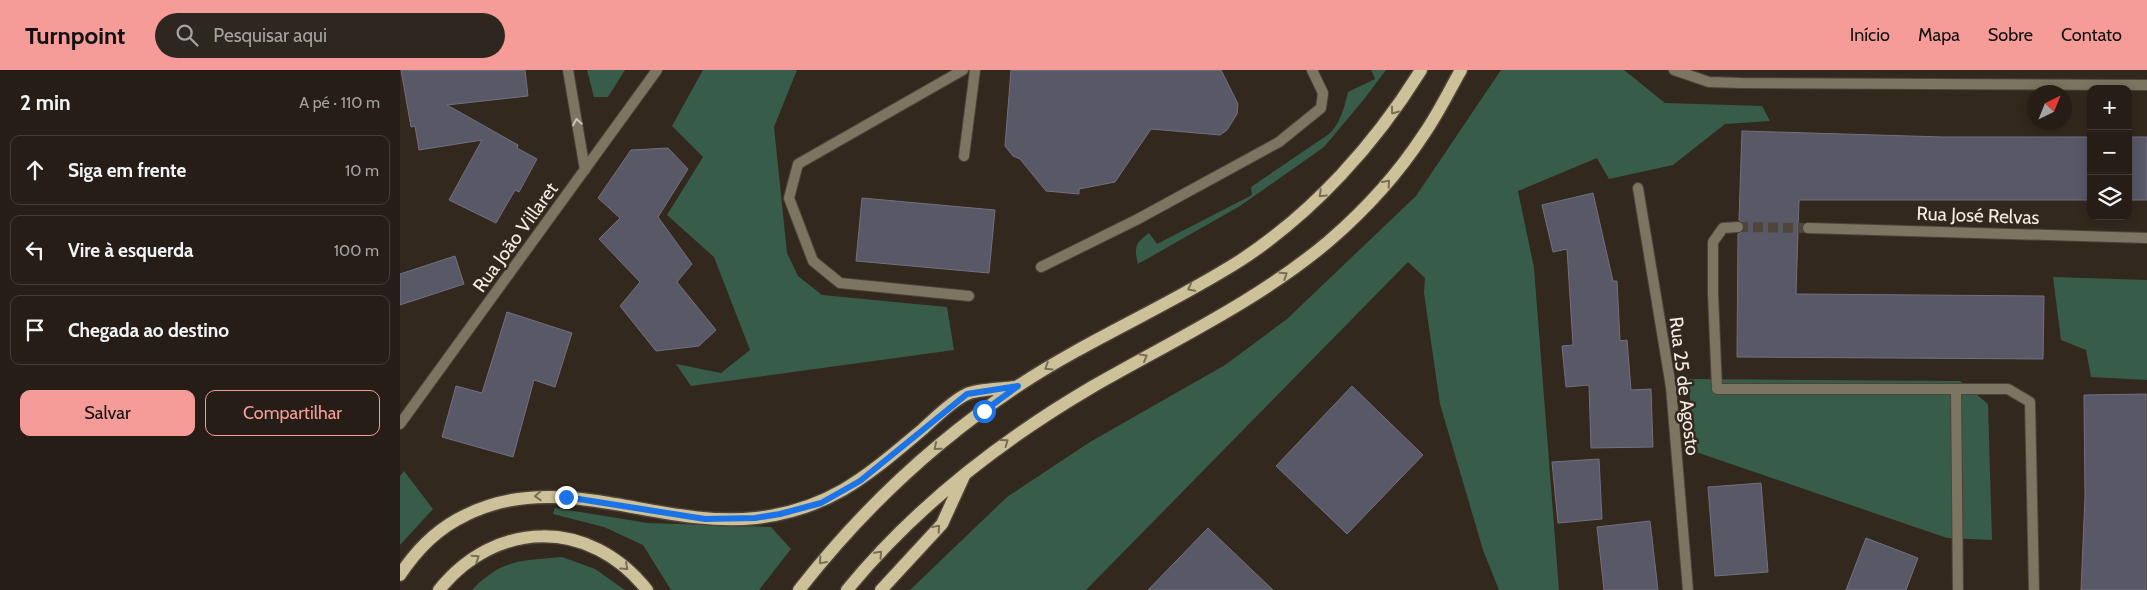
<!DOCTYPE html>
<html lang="pt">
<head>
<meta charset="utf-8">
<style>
  :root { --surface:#261e16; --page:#2e271f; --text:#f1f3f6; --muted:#a4a2a1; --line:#423c35; --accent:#f59b98 }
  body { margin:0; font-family:Cabin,sans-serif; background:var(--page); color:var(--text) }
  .controls { position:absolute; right:15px; top:15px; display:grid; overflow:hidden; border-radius:10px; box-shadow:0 2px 12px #0003 }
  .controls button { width:45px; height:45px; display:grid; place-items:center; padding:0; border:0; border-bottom:1px solid var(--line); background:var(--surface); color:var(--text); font:25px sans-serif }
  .compass { position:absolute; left:1627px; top:15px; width:45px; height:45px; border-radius:50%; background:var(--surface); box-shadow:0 2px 12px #0003; rotate:43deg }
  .stop { position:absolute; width:15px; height:15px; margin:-11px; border:4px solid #1a73e8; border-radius:50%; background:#fff }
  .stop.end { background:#1a73e8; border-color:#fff; box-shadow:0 1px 5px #0008 }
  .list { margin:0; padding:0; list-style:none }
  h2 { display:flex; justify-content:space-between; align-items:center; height:65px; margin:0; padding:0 20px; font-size:21px }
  h2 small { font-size:16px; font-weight:400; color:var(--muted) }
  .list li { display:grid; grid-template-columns:32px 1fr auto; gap:15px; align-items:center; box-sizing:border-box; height:70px; margin:0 10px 10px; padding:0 10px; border:1px solid var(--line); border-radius:10px }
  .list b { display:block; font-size:19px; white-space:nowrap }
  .list em { font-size:16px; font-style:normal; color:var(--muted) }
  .actions { display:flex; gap:10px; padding:15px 20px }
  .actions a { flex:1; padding:11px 0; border:1px solid var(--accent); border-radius:10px; text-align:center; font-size:18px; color:var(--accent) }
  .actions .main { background:var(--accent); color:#111 }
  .icon { flex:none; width:28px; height:28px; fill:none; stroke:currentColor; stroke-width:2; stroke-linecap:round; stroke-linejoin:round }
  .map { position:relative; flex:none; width:1747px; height:520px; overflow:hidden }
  header { display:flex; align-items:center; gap:30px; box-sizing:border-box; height:70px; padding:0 25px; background:var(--accent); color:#111 }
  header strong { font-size:24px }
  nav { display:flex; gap:28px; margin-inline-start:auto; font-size:18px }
  .search { width:350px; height:45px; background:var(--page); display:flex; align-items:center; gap:12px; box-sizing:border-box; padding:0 18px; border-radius:28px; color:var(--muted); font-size:19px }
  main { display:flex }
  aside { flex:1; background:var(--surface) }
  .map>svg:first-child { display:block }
</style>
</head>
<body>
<header>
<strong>Turnpoint</strong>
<div class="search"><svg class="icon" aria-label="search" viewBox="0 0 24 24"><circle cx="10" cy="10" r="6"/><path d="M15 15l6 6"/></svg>Pesquisar aqui</div>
<nav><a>Início</a><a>Mapa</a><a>Sobre</a><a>Contato</a></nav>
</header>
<main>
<aside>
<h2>2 min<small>A pé · 110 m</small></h2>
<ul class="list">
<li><svg class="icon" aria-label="ahead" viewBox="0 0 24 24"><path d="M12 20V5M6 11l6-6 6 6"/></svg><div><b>Siga em frente</b></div><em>10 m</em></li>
<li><svg class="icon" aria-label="left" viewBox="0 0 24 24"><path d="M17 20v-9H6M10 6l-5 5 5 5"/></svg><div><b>Vire à esquerda</b></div><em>100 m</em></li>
<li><svg class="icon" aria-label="arrive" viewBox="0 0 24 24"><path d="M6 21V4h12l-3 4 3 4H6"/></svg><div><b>Chegada ao destino</b></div></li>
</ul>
<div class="actions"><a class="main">Salvar</a><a>Compartilhar</a></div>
</aside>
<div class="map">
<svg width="1747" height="520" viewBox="0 0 1747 520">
  <rect width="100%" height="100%" fill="#33281d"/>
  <path fill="#385c4a" d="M 187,0 L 225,0 L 208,27 L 194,27 Z
    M 303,0 L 397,0 L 374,57 L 387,183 L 398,206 L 422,225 L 547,237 L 554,280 L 291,316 L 276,294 L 321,303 L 350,280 L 314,187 L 267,145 L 303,87 L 272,56 Z
    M 971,0 L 986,0 L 965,28 L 924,77 L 840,136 L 738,194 C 734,178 735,173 749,163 L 757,174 L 852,125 L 851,117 L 929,64 C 941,52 944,38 948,22 L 975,9 Z
    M 1101,0 L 1224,0 L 1265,33 L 1362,36 L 1370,51 L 1325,54 L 1273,95 L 1209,109 L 1197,88 L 1118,121 L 1134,198 L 1159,520 L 1099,520 L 1083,480 L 1040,334 L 1024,223 L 1025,208 L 1008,192 L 686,520 L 510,520 L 607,427 L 690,372 L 825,295 L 887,249 L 1016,126 Z
    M 1653,207 L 1747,210 L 1747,310 L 1691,307 L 1686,280 L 1661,270 Z
    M 1289,309 L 1560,311 L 1588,334 L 1592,470 L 1547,468 L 1293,381 Z
    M 4,401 L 33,439 L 0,475 L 0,406 Z
    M 155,438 L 248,453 L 371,457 L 391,479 L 359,520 L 271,520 L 243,475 L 204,457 L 153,444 Z
    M 162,487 L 195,499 L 225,520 L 72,520 C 103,488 121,491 162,487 Z"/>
  <path fill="#595867" stroke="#727081" d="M 1,0 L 125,0 L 128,26 L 47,35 L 118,75 L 117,78 L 137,89 L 119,122 L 115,120 L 96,153 L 49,130 L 82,70 L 19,80 L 15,56 L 11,57 Z
    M 611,0 L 821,0 L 838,34 L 837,44 L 827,60 L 820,65 L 751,59 L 715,112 L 679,119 L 679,124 L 646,121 L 620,89 L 613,86 L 605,76 Z
    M 1342,61 L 1543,67 L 1691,67 L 1691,130 L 1399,130 L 1396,224 L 1644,226 L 1643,289 L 1337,287 L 1338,164 L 1342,162 L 1345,157 L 1343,153 L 1339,150 Z
    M 1728,67 L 1747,67 L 1747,130 L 1728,130 Z
    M 268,78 L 288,99 L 258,147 L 292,194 L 277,212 L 316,260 L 299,276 L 256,281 L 220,236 L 240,212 L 199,169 L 220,148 L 198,128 L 231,80 Z
    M 1193,123 L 1213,211 L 1217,211 L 1220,271 L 1227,270 L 1231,320 L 1251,319 L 1253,377 L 1191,378 L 1189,315 L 1166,317 L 1162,276 L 1173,275 L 1167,179 L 1153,182 L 1142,135 Z
    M 462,128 L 595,140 L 589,203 L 456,191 Z
    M 55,186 L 64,214 L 0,235 L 0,204 Z
    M 107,242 L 172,263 L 155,317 L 134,310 L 113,387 L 42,367 L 56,316 L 82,323 Z
    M 952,316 L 1023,385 L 947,464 L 876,396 Z
    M 1746,324 L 1746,520 L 1681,520 L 1685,427 L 1684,325 Z
    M 1199,389 L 1202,449 L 1158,453 L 1152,392 Z
    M 1361,413 L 1368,502 L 1315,506 L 1308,417 Z
    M 1250,451 L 1258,520 L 1204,520 L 1197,457 Z
    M 808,458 L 873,520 L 748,520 Z
    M 1466,468 L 1518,488 L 1506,520 L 1446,520 Z"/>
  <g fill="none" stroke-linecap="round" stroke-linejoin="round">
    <path stroke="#50453b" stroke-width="10" stroke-dasharray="10 5" stroke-linecap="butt" d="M 1338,157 L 1408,158"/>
    <defs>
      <path id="service" d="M 563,0 L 398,94 L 389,128 L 413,191 L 440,213 L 569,226
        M 641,197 L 738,149 L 879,72 L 921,38 L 923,23 L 912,0"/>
      <path id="minor" d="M 168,0 L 185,100
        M 564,86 L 575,0
        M 1238,118 L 1271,317 L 1288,520
        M 1338,157 L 1323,158 L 1313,172 L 1313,224 L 1317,319 L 1556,319 L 1558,520
        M 1408,158 L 1747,168
        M 1556,319 L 1608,319 L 1630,332 L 1634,520
        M 0,354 L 257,0"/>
      <path id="tertiary" d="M 1274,0 L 1309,12 L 1341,13 L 1747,15"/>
      <path id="primary" d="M 0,505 C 17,479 38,458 66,445 C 160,398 258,459 356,448 C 431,439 467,406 523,359 C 534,349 553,330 567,324 C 578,319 602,319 615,317
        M 39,520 C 96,449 190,448 247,520
        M 399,520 C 460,442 535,371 618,316 C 689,269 769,236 841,190 C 914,142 975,74 1021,0
        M 447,520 C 515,437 600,371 692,317 C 772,271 858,231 929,171 C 965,140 998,104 1024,64 C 1038,44 1049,21 1061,0
        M 481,520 L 542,454 L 564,406"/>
    </defs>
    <use href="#service" stroke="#4e4339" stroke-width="12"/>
    <use href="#minor" stroke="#4e4339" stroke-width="12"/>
    <use href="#tertiary" stroke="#4e4339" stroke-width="12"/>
    <use href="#primary" stroke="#4e4339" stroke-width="15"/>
    <use href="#service" stroke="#7b7562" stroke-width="10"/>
    <use href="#minor" stroke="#7b7562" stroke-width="10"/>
    <use href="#tertiary" stroke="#7b7562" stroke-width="10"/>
    <use href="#primary" stroke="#cdc199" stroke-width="12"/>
  </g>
  <defs><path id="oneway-chevron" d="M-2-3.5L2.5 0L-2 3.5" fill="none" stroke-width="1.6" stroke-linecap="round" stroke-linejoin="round" transform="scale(1.25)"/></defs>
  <g stroke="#786d55">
    <use href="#oneway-chevron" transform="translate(994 41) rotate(126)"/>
    <use href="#oneway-chevron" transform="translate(987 113) rotate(-49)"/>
    <use href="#oneway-chevron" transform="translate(922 124) rotate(136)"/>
    <use href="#oneway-chevron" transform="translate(884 205) rotate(-34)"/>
    <use href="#oneway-chevron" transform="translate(791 218) rotate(152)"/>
    <use href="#oneway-chevron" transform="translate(744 287) rotate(-30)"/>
    <use href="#oneway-chevron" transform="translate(648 297) rotate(148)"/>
    <use href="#oneway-chevron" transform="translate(605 372) rotate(-36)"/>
    <use href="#oneway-chevron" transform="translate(537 377) rotate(140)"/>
    <use href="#oneway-chevron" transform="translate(138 426) rotate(177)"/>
    <use href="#oneway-chevron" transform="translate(537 458) rotate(-49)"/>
    <use href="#oneway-chevron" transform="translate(479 484) rotate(-47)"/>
    <use href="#oneway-chevron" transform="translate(76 488) rotate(-33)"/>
    <use href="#oneway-chevron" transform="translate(422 491) rotate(131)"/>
    <use href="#oneway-chevron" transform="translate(225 497) rotate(42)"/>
  </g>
  <use stroke="#c9c2b6" href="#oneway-chevron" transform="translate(177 52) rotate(-99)"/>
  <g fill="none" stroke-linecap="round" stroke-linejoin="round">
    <path stroke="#1a73e8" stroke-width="6" d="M 166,427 L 305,449 L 355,448 L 380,444 L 421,433 L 460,411 L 567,324 L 618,316 L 584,341"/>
  </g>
  <g text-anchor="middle" stroke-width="5" stroke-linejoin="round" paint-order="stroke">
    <g font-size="19" fill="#f3ebe4" stroke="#33281d">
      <text transform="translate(1578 145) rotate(2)" y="7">Rua José Relvas</text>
      <text transform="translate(115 167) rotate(-54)" y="7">Rua João Villaret</text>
      <text transform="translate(1285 316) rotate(83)" y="7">Rua 25 de Agosto</text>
    </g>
  </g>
</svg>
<div class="controls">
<button>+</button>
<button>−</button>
<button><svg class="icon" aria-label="layers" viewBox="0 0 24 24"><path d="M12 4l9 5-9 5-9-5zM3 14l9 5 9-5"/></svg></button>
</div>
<svg class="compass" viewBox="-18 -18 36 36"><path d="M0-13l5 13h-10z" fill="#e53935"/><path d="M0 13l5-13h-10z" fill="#a4a2a1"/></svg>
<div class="stop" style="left:584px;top:341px"></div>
<div class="stop end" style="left:166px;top:427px"></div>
</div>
</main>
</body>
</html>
